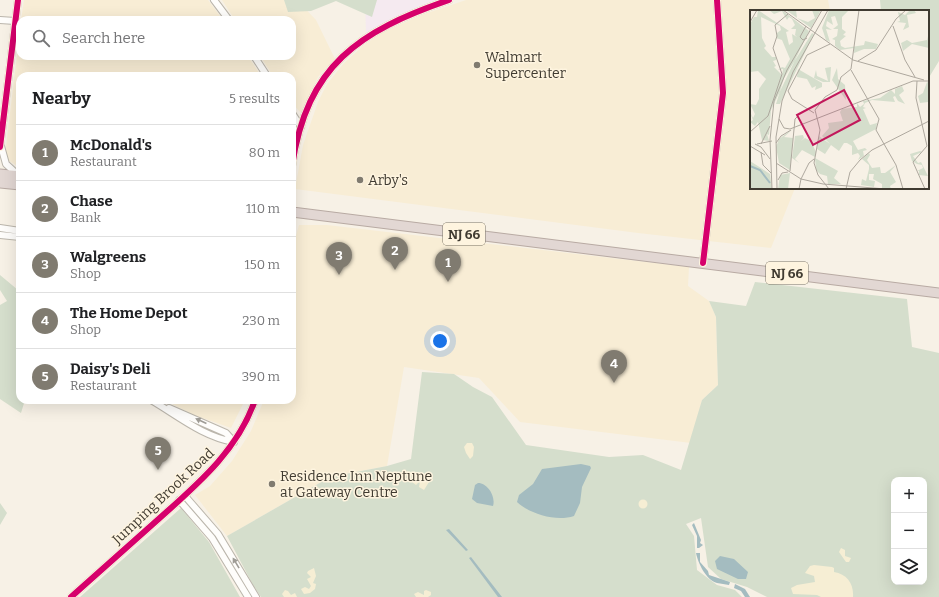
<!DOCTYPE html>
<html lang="en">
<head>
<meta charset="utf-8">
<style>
  :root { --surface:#fff; --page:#f6f6f6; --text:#202124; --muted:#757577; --line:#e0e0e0; --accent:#807b70 }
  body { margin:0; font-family:Bitter,serif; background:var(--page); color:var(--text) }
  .controls { position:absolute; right:12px; bottom:12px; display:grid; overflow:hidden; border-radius:8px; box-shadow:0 4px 16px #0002 }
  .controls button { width:36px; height:36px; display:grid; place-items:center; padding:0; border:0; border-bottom:1px solid var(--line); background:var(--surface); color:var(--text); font:20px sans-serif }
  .you { position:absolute; left:440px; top:341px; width:14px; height:14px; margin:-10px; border:3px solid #fff; border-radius:50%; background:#1a73e8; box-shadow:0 0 0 6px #1a73e833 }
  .badge { display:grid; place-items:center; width:26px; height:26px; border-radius:50%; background:var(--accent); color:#fff; font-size:13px; font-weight:700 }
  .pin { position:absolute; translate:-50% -33px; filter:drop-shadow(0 1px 2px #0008) }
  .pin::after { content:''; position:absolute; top:21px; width:14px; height:12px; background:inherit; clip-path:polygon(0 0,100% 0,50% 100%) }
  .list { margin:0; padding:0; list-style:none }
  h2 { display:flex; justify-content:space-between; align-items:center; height:52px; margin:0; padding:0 16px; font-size:17px }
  h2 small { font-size:13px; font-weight:400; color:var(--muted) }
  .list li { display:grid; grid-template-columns:26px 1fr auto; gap:12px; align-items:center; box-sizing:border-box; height:56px; padding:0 16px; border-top:1px solid var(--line) }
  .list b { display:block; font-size:15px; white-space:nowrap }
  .list p { margin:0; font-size:13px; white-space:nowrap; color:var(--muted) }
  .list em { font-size:13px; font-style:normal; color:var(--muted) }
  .icon { flex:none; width:22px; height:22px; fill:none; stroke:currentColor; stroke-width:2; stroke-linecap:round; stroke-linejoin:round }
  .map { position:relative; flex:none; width:939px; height:597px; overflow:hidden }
  .search { position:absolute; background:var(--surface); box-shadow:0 4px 16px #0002; left:16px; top:16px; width:280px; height:44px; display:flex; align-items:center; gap:10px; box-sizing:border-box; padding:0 14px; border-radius:12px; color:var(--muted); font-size:15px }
  .panel { position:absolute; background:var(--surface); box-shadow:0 4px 16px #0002; left:16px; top:72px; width:280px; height:332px; border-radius:12px }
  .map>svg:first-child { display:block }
</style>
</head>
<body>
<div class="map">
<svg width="939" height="597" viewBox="0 0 939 597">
  <rect width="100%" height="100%" fill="#f7f1e6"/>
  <path fill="#f8edd5" d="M 24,0 L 208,0 L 223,20 L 21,20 Z
    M 222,0 L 297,0 L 316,20 L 336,61 L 328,66 L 318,77 L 301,113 L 292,103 L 292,76 L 273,76 L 260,56 L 292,56 L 292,20 L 235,20 Z
    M 466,0 L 828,0 L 830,11 L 751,11 L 751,188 L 795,188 L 771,248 L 638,233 L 295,189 L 303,145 L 318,102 L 327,84 L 344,63 L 364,45 L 383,32 L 424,14 Z
    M 20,30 L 20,56 L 248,56 L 261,76 L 20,76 L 19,167 L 6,159 L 6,146 Z
    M 299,225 L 327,225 L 689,267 L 688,286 L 709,301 L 716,317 L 718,385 L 702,400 L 691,443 L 520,422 L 479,378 L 404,367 L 387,466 L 330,477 L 227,536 L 195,495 L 210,486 L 232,461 L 251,431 L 264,400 L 292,400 L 292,250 Z
    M 164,400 L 245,400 L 231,428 L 194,415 Z"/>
  <path fill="#f5eaf0" d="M 365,0 L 441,0 L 407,12 L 366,33 Z"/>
  <path fill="#d5decc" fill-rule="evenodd" d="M 284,0 L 377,0 L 372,17 L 336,1 L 311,11 L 288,12 Z
    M 880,0 L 939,0 L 939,61 L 928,79 L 928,11 L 881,11 Z
    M 0,275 L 18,290 L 20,295 L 20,400 L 25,400 L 21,413 L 0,399 L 0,305 L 7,301 L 0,290 Z
    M 755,282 L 907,299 L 912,347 L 939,353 L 939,597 L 767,597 L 747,587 L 721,579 L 708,567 L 701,518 L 686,524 L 694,536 L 697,570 L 717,585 L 735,590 L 742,597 L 261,597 L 253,585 L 227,536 L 330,477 L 387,466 L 411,459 L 422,372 L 454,374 L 473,387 L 492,397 L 526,445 L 609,457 L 643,455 L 681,470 L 702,400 L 718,385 L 716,317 L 709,301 L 746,306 ZM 894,480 L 924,480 L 924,582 L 894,582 Z
    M 0,503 L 7,513 L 0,525 Z
    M 181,508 L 209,542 L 240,597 L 80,597 Z"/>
  <path fill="#f6eed4" d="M 467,443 L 472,443 L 474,447 L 473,456 L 470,459 L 466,453 L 464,447 Z
    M 419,474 L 421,474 L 423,478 L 427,479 L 429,482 L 424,490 L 419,487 L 420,481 L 416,485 L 412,482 Z
    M638.5 504a4.5 4.5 0 1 1 9 0a4.5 4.5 0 1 1-9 0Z
    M 841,548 L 845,550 L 845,556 L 851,558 L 849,562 L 846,562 L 839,552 Z
    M 814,565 L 832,567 L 834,568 L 834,572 C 847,574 854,584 853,597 L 821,597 L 817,595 L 793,594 L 791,588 L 797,585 L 815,582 L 814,576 L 805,573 L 810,566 Z
    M 314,568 L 316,576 L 313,583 L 316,584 L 315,589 L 310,593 L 304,594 L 301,589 L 305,587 L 309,589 L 311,586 L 307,579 L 311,577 L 307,573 L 308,571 Z
    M 285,590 L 288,591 L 291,595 L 295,593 L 297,597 L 284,597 L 282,594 Z
    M 426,590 L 431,592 L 431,595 L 428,597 L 416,597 L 414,594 L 418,592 L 424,595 L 424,591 Z"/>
  <path fill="#a4bcc0" d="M 581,464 L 590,466 L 591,468 L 582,487 L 580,503 L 574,516 C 556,522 530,514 517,502 L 519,495 L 533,484 L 542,469 Z
    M 478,483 C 488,483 496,497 493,506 L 477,503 L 472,499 L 475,485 Z
    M 694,523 L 701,540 L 700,543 L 703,545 L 699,548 L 697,548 L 697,536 L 692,525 Z
    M 449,529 L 468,550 L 466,551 L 446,530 Z
    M 696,553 L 700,553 L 700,562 L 708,571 L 709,575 L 730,582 L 729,585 C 725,584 721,584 717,583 C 706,580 698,563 696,553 Z
    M 720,556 L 734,559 L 748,572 L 746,579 L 738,579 L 717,569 L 715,561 Z
    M 471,557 L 502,597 L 498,597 L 469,558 Z
    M 735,584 L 745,589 L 750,597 L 745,597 L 741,591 L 734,588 Z"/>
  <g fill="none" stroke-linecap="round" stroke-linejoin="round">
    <defs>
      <path id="minor" d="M 214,0 L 229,20
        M 0,20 L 15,21
        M 254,56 L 267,76
        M 292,113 L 301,127
        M 1,146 L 6,164 L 19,176
        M 0,147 L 18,0
        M 292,166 C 307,65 359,31 449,0
        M 0,228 L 20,231
        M 0,235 L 20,237
        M 703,263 L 723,93 L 717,0
        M 151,400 C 177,415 203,437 234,442
        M 169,408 L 226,433 L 234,442
        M 185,496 L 218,534 L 256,597
        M 179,500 L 212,538 L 248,597
        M 71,597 C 98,573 126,548 153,524 C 193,488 237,453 255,400"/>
      <path id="highway" d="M 0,174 L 20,176
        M 0,183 L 20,185
        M 292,212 L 939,293"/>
    </defs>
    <use href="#minor" stroke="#bbb6ac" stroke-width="8"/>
    <use href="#highway" stroke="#b8aaa3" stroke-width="11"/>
    <use href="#minor" stroke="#fefdfb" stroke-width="6"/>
    <use href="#highway" stroke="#e2d7d3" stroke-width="9"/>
    <defs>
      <path id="cycleway" d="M 0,147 L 18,0
        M 292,166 C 307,65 359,31 449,0
        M 703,263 L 723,93 L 717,0
        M 71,597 C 98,573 126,548 153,524 C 193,488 237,453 255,400"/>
    </defs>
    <use href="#cycleway" stroke="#fef4df" stroke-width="8"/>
    <use href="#cycleway" stroke="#d6006c" stroke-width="6"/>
  </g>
  <defs><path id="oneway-solid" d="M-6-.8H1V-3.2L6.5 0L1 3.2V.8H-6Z"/></defs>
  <g fill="#9f9c96">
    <use href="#oneway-solid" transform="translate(201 421) rotate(-155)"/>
    <use href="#oneway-solid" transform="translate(236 563) rotate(-121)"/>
  </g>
  <g fill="#807b70" stroke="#fef4df" stroke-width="1.5">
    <circle cx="477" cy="65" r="4"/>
    <circle cx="360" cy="180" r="4"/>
    <circle cx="272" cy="484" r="4"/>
  </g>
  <g text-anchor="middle" stroke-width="3" stroke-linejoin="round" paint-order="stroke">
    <g fill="#fef4df" stroke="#797265" stroke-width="1">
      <rect x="443" y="223" width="42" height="22" rx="3"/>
      <rect x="766" y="262" width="42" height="22" rx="3"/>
    </g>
    <g font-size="13" font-weight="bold" fill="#403b31">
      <text x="464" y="239">NJ 66</text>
      <text x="787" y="278">NJ 66</text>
    </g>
    <g font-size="14" fill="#403b31" stroke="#fef4df" text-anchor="start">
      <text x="485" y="62">Walmart<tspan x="485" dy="16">Supercenter</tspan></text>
      <text x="368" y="185">Arby's</text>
      <text x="280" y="481">Residence Inn Neptune<tspan x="280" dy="16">at Gateway Centre</tspan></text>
    </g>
    <g font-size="14" fill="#403b31" stroke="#fef4df">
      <text transform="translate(163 496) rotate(-43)" y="5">Jumping Brook Road</text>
    </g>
  </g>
  <g transform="translate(750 10)">
    <rect width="179" height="179" fill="#f7f1e6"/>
    <path d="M 8,0 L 39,21 L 36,22 L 39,35 L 43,32 L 42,24 L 47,27 L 45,25 L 46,19 L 41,19 L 45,15 L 42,9 L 39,7 L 37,10 L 32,1 L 24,4 L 19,0 L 32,0 L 59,21 L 21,100 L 19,125 L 17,124 L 19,131 L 12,130 L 8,112 L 5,116 L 0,112 L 3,110 L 0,102 L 3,108 L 5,104 L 0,94 L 6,95 L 9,89 L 9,79 L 16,69 L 8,61 L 0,62 L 0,14 L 4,7 L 7,7 ZM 11,7 L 30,16 L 31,20 L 27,23 L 26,28 L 32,30 L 40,49 L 35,58 L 32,57 L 28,60 L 33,59 L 32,65 L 24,57 L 26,56 L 23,51 L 26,50 L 26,47 L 22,47 L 14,38 L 16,36 L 12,28 ZM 36,0 L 46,0 L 47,8 L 58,12 L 65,8 L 62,0 L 71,0 L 61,18 ZM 79,0 L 99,0 L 92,7 L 92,19 L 96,22 L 93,25 L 96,26 L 90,31 L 91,36 L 95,38 L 114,35 L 115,31 L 128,34 L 126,39 L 114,39 L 104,43 L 104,38 L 90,40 L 85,36 L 85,30 L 82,29 L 87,26 L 88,19 L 83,19 L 88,15 L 85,6 L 81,7 L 83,15 L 77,11 L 76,16 L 82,20 L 76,19 L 80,32 L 76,30 L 72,18 ZM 160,0 L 164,0 L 166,3 L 157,5 L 159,17 L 153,20 L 156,13 L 147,12 L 150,11 L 148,2 L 155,5 ZM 62,23 L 64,24 L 30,94 L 26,94 L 34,68 ZM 177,26 L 179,38 L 162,34 L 153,41 L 151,33 L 157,30 L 162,33 L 177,30 ZM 81,57 L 80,72 L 73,72 L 64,68 L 66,60 L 67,66 L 78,71 L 75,58 ZM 87,58 L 88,69 L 95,75 L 96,90 L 82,70 ZM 48,59 L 72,73 L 72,77 L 65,80 L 66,76 L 62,78 L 57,69 L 47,67 ZM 177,72 L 179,73 L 179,101 L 178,92 L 170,93 L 168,86 L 173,83 ZM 152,76 L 154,81 L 149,85 L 155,94 L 148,91 L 145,86 L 143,87 L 145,92 L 122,90 L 115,93 L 113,97 L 116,98 L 113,99 L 120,115 L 127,113 L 126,119 L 103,131 L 108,140 L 115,138 L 117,140 L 113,141 L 114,146 L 108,150 L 110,146 L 108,143 L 102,145 L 102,136 L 97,133 L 94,133 L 89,141 L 81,135 L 75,144 L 67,139 L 69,126 L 80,134 L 72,126 L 79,118 L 78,113 L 93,111 L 90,102 L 92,99 L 107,97 L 107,93 L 110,97 L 114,94 L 113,91 L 130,88 L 141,80 L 145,84 L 145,79 ZM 44,118 L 34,127 L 43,128 L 40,160 L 29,153 L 26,137 L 29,129 ZM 53,125 L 54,128 L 51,131 L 55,128 L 61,131 L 66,142 L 65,147 L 52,140 L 45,149 L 49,153 L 42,148 L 45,126 ZM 170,141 L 172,142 L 163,146 L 168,153 L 171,152 L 178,166 L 169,165 L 169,161 L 167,161 L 173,158 L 172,155 L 167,154 L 162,151 L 160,144 ZM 119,143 L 120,145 L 117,150 L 122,158 L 130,157 L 131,163 L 135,163 L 146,155 L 140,162 L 146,172 L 140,176 L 141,179 L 132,178 L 132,174 L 123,169 L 124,164 L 119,164 L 119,170 L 125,171 L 124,177 L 111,175 L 112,169 L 116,171 L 119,159 L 119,155 L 112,149 ZM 65,148 L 88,161 L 84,168 L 91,174 L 78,174 L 77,166 L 70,164 L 66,160 ZM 0,151 L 20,164 L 22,179 L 0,179 ZM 40,163 L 38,179 L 28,179 L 30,165 Z" fill="#d5decc" fill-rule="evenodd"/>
    <path fill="none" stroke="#a4bcc0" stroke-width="2" d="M 0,156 L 10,160 L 20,173"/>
    <path fill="none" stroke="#aea89e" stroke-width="1" d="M 33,0 L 103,50 L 174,70M 0,12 L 7,0M 56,16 L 50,27 L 53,30 L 57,28M 143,16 L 155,50 L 165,67M 108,51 L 126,40 L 146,9 L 156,0M 101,60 L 129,109 L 126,120 L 146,155 L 153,179M 167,71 L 166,88 L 177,136 L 163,152 L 175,179M 64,103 L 42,89 L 38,81 L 57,45 L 80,34M 29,109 L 34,118 L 40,119 L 163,71 L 179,71M 0,122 L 18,106 L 32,64 L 23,38 L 27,26 L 25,15 L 38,4M 26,133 L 31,126 L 41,120M 5,134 L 11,137 L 20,149M 7,134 L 22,131M 11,134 L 20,116M 0,136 L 15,145M 11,142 L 13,155 L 21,163M 26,153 L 51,169 L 73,174 L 136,179M 40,161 L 45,109 L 48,106M 28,170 L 32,163 L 38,162M 22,179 L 20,130 L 24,91 L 37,60 L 72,0M 27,179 L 26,127 L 32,91 L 43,62 L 78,0M 49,179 L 51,169 L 59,153 L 64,149M 79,179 L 68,165 L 64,153 L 70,120 L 65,100 L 75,87 L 87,80 L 91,67 L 101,59 L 109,0M 96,179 L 100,162 L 110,150 L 122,140 L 179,111"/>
    <path fill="#c2185b" fill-opacity="0.15" stroke="#c2185b" stroke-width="2" d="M 94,80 L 110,110 L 63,135 L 47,105 Z"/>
    <rect width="179" height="179" fill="none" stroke="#403b31" stroke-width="2"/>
  </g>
</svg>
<div class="controls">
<button>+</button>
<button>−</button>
<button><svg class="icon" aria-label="layers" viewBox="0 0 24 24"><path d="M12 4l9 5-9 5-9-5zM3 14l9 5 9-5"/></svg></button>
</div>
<div class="you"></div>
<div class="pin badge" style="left:448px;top:282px">1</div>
<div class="pin badge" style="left:395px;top:270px">2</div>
<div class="pin badge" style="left:339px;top:275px">3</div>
<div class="pin badge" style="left:614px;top:383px">4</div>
<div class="pin badge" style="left:158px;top:470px">5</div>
<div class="search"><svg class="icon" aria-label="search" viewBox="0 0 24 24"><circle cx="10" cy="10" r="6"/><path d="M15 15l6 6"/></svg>Search here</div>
<section class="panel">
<h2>Nearby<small>5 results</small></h2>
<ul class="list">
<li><span class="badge">1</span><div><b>McDonald's</b><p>Restaurant</p></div><em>80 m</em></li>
<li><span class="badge">2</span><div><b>Chase</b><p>Bank</p></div><em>110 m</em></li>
<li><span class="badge">3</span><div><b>Walgreens</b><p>Shop</p></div><em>150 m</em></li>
<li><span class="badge">4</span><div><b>The Home Depot</b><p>Shop</p></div><em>230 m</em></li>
<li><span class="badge">5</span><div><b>Daisy's Deli</b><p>Restaurant</p></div><em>390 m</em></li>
</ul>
</section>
</div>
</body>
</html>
